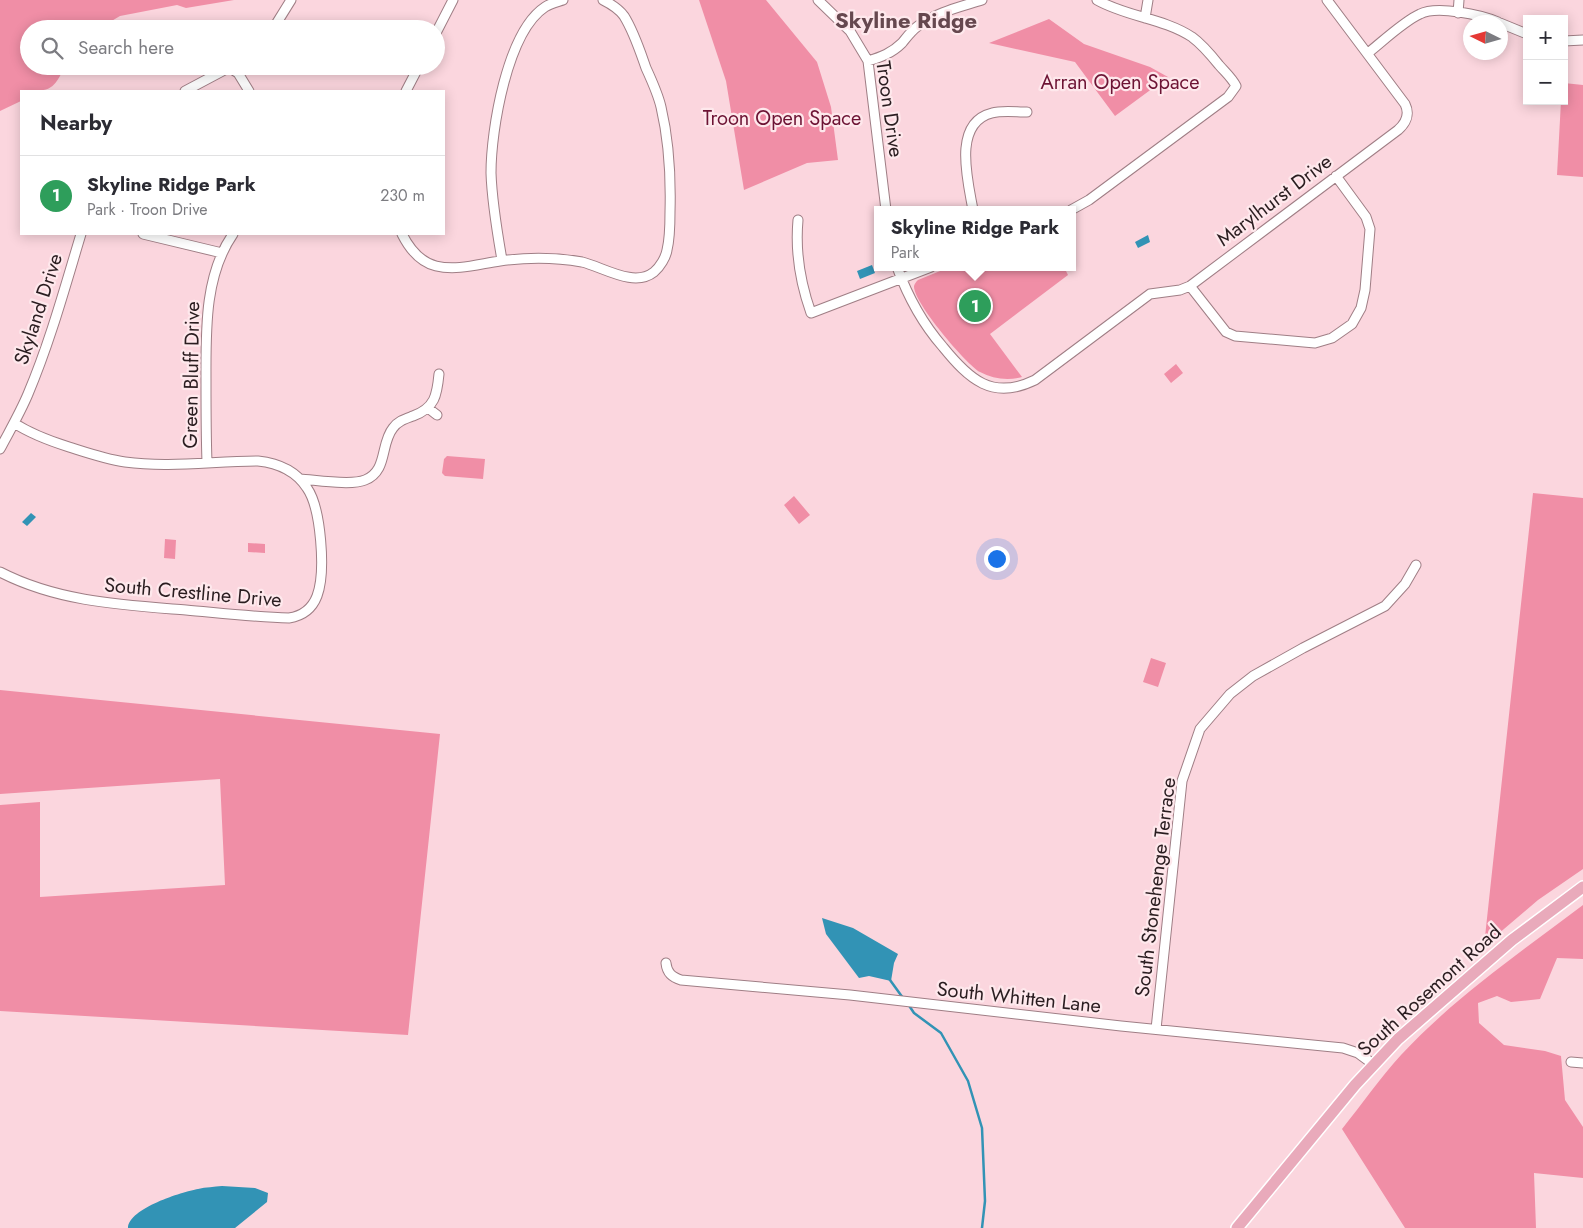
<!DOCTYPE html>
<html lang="en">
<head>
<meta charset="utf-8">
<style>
  :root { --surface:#fff; --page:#f2f2f3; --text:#2b2b33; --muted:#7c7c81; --line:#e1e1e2; --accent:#236177 }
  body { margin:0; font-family:Jost,sans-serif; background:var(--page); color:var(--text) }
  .controls { position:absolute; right:15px; top:15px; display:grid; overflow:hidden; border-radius:0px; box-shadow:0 2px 12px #0003 }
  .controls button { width:45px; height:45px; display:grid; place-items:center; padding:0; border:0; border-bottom:1px solid var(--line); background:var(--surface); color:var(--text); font:25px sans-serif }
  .compass { position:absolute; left:1463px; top:15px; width:45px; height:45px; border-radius:50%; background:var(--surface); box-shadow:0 2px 12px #0003; rotate:275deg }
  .you { position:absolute; left:996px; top:558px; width:18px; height:18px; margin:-12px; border:4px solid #fff; border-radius:50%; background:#1a73e8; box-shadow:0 0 0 8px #1a73e833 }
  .badge { display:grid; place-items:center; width:32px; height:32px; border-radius:50%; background:var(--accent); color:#fff; font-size:16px; font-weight:700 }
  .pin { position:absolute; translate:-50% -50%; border:2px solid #fff; box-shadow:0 1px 5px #0006 }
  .popup { position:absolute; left:874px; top:206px; width:202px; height:65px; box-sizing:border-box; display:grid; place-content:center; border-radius:0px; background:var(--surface); filter:drop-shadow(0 1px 4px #0005); font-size:16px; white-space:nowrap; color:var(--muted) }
  .popup b { font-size:19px; color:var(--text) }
  .popup::after { content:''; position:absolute; left:50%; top:100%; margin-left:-10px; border:10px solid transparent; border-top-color:var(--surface) }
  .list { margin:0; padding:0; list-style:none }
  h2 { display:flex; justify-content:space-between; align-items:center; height:65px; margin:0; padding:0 20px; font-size:21px }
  h2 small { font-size:16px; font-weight:400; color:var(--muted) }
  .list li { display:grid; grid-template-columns:32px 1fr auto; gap:15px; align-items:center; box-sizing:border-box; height:80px; padding:0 20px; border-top:1px solid var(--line) }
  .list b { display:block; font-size:19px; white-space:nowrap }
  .list p { margin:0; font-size:16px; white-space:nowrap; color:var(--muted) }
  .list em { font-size:16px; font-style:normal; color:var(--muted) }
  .icon { flex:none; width:28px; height:28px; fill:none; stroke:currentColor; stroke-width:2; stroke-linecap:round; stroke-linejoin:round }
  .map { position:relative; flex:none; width:1583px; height:1228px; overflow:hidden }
  .search { position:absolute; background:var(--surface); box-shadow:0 2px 12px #0003; left:20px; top:20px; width:425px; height:55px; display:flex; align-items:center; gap:12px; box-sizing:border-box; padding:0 18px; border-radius:28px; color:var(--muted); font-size:19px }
  .panel { position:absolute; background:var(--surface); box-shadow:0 2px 12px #0003; left:20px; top:90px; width:425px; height:145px; border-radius:0px }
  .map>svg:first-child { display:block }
</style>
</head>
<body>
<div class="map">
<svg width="1583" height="1228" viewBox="0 0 1583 1228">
  <rect width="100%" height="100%" fill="#fbd6de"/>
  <path fill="#f08ea6" d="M 0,0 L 234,0 L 186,8 L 177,5 L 120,16 L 98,29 L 29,29 L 29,66 L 65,66 C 53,92 49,91 21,91 L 21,101 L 0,111 Z
    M 699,0 L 766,0 L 817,62 L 831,107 L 838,160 L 807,163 L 744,190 L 726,81 Z
    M 1049,19 L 1084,44 L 1150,67 L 1168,77 L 1115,116 L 1075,62 L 989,43 Z
    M 1564,83 L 1583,85 L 1583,177 L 1557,175 L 1561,101 L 1564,101 Z
    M 950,267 L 1064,267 L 1068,275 L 990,334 L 1022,377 C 1008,381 993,379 980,372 C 966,364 913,302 914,286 C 915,283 916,282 918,280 Z
    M 1176,364 L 1183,373 L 1171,383 L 1164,374 Z
    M 447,456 L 485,459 L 483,479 L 445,476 L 442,473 L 444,459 Z
    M 1533,493 L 1583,498 L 1583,869 L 1538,900 L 1484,946 Z
    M 794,496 L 810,515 L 799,524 L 784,505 Z
    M 165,539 L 176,540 L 175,559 L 164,558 Z
    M 248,543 L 265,544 L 265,553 L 248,552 Z
    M 1151,658 L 1166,663 L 1158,687 L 1143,682 Z
    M 0,690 L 440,734 L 408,1035 L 0,1011 L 0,805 L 40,802 L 40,897 L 225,885 L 220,779 L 0,794 Z
    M 1583,905 L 1583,959 L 1557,958 L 1540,999 L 1511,1002 L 1497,996 L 1478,1003 L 1479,1023 L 1504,1045 L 1545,1051 L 1561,1056 L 1565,1100 L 1583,1127 L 1583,1178 L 1534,1173 L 1536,1228 L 1405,1228 L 1342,1129 C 1362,1104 1380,1078 1401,1055 C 1455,997 1521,952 1583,905 Z"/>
  <path fill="#3293b5" d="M 1148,235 L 1150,242 L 1138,248 L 1135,242 Z
    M 872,265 L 875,273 L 860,279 L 857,271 Z
    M 31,513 L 36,517 L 27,526 L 22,522 Z
    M 822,918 L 853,928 L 898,954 L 894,963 L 891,981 L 869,976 L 859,978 L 826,934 Z
    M 222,1186 L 255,1188 L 268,1193 L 267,1202 L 235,1228 L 128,1228 C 129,1208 182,1192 198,1189 C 206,1187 214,1187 222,1186 Z"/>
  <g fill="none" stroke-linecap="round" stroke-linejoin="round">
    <path stroke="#3293b5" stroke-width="2.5" d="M 890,980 L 903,998
      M 908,1004 L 914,1013 L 941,1033 L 968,1081 L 982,1128 L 985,1201 L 982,1228"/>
    <defs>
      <path id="minor" d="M 818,0 L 850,31 L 868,61 L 886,210
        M 1458,13 L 1459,0
        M 1145,18 L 1148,0
        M 1500,23 L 1527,34
        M 273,29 L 291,0
        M 436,33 L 453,0
        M 1564,41 L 1583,40
        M 1368,53 C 1382,42 1404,21 1420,14 C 1437,5 1481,15 1498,22
        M 868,61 C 881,57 892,53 902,43 C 907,37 911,31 918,26 C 937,12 960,7 982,0
        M 230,68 L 238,73 L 249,91
        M 185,91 L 232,66
        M 406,91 L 419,66
        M 973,210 C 968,181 952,123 992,113 C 1002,110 1016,112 1027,112
        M 1071,210 L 1089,200 L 1228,97 L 1236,86 C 1232,78 1225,72 1219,65 C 1211,55 1203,45 1192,37 C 1163,18 1127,17 1097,0
        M 798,220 C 795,253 800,282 811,313 L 931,267
        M 143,234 L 222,253
        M 402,234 C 409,248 420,262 436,266 C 457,271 479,264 500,261 C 528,257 554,257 582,262 C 603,267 634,288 654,272 C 660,267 666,257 667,250 C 670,238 670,224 670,212 C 671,177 669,141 661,107 C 658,94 652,81 646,68 C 640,51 634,32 624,16 C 619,9 611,4 603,0
        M 502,260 C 497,231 492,203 491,173 C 491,130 507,32 545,7 C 551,3 557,2 563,0
        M 897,267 C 908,297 922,323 943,347 C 969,379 992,401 1035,380 L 1150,294 L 1180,290 L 1190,286 L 1398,130 C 1406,123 1410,114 1405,104 L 1327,0
        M 1190,286 L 1226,332 L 1235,336 L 1315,343 L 1332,338 L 1352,324 L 1361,308 L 1365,290 L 1370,229 L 1366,217 L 1336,176
        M 428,408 L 437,415
        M 0,449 C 10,430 20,413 28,394 C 50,342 65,287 81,234
        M 207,462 C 206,435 206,408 206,381 C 206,332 204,276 233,234
        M 300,479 C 316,480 351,486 365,480 C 388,471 380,444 393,428 C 398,421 405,419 413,416 C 435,408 437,395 439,374
        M 0,572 C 58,602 123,605 186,610 C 220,613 255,617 289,618 C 302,616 312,609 317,596 C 326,572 321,508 307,488 C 296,471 277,463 258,461 C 214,461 169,468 125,462 C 105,459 88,453 69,447 C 50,441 31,434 14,423
        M 666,963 C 667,973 672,977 681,980 L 850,995 L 1121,1026 L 1343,1048 L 1358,1053 L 1373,1064
        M 1156,1029 L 1182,781 L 1200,729 L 1230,694 L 1253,676 L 1303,648 L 1385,606 L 1405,584 L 1416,565
        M 1571,1062 L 1583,1063"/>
      <path id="major" d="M 1237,1228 L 1355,1085 L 1398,1039 L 1512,940 L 1583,887"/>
    </defs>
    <use href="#minor" stroke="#9f7e85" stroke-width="11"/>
    <use href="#major" stroke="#fff" stroke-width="14"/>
    <use href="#minor" stroke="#fff" stroke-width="9"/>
    <use href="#major" stroke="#e9aabb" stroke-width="11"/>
  </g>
  <g text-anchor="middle" stroke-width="4.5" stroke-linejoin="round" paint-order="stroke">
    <g font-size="20" fill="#6d1334" stroke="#fee8ec">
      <text x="1120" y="89">Arran Open Space</text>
      <text x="782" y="125">Troon Open Space</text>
    </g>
    <g font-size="20" fill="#2a1d20" stroke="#fee8ec">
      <text transform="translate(890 109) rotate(82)" y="7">Troon Drive</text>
      <text transform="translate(1274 200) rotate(-37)" y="7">Marylhurst Drive</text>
      <text transform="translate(38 309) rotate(-72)" y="7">Skyland Drive</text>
      <text transform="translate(191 375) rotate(-89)" y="7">Green Bluff Drive</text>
      <text transform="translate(193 592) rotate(5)" y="7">South Crestline Drive</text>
      <text transform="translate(1155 887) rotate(-83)" y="7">South Stonehenge Terrace</text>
      <text transform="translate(1429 990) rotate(-42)" y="7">South Rosemont Road</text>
      <text transform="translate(1019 997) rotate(6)" y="7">South Whitten Lane</text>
    </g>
    <g font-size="22" font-weight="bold" fill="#66484f" stroke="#fee8ec">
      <text x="906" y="28">Skyline Ridge</text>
    </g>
  </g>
</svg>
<div class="controls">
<button>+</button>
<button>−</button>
</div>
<svg class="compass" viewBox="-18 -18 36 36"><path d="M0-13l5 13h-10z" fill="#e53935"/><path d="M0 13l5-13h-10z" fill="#7c7c81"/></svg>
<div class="you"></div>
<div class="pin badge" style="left:975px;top:306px;background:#2e9e5b">1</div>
<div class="popup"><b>Skyline Ridge Park</b>Park</div>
<div class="search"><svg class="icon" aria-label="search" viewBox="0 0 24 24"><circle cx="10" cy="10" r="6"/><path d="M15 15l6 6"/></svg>Search here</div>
<section class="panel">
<h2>Nearby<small></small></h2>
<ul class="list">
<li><span class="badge" style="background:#2e9e5b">1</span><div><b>Skyline Ridge Park</b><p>Park · Troon Drive</p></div><em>230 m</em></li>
</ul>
</section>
</div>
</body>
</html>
